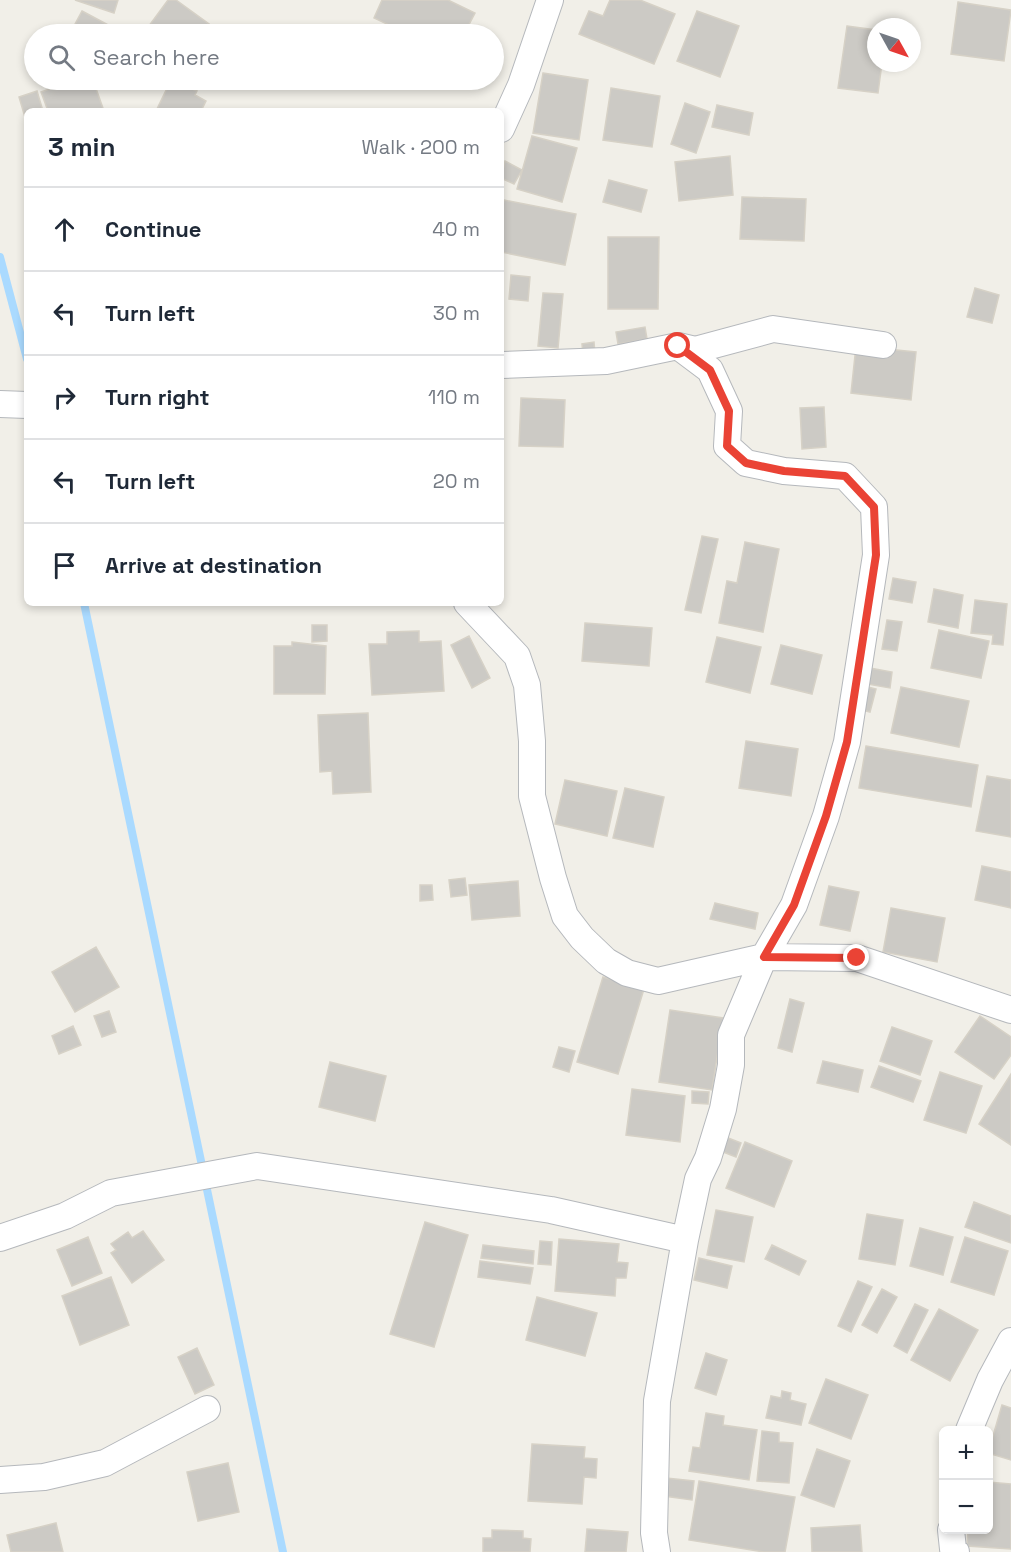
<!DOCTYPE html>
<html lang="en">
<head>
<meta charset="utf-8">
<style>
  :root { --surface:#fff; --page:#f2f2f3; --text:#1f2937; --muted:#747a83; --line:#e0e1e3 }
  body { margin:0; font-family:"Space Grotesk",sans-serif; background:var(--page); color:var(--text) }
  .controls { position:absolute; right:18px; bottom:18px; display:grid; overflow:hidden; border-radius:9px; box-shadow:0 3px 9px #0003 }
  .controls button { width:54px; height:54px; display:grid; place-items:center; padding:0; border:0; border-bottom:2px solid var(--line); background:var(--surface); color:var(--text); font:30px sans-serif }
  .compass { position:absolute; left:867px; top:18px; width:54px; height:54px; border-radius:50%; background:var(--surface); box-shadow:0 3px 9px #0003; rotate:130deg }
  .stop { position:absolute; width:18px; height:18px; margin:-14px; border:4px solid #ea4335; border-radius:50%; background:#fff }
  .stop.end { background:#ea4335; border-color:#fff; box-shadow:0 2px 6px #0008 }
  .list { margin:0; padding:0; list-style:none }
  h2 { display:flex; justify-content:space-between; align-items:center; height:78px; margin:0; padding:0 24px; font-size:26px }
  h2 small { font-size:20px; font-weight:400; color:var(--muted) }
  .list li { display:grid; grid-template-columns:39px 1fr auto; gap:18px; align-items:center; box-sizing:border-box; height:84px; padding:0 24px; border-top:2px solid var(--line) }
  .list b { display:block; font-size:22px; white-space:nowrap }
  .list em { font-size:20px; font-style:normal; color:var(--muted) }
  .icon { flex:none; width:33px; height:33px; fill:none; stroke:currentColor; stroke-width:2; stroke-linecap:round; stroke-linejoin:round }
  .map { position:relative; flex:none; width:1011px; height:1552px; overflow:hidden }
  .search { position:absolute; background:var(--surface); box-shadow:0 3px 9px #0003; left:24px; top:24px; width:480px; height:66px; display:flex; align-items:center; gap:15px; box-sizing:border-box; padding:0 21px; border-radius:33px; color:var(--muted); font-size:22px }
  .panel { position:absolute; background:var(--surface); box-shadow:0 3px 9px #0003; left:24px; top:108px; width:480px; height:498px; border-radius:9px }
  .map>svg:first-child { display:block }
</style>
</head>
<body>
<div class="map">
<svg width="1011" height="1552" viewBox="0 0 1011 1552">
  <rect width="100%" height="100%" fill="#f1efe8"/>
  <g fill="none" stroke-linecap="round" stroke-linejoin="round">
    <path stroke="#aadaff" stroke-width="8" d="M 0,257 L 27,359
      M 84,603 L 283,1552"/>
  </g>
  <path fill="#cccac5" stroke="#d6d1c6" stroke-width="1.5" d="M 75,0 L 118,0 L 114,13 Z
    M 168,0 L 176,0 L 209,24 L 201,34 L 143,34 Z
    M 382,0 L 448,0 L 475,13 L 464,34 L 408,34 L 374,18 Z
    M 610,0 L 640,0 L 675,14 L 654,64 L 579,34 L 589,11 L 603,16 Z
    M 958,2 L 1011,10 L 1004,61 L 951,54 Z
    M 82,11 L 114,28 L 110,34 L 89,34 L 74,26 Z
    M 697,11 L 739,26 L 720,77 L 677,61 Z
    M 847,26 L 876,30 L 876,63 L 882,63 L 878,93 L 838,88 Z
    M 543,73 L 588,80 L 579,140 L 533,133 Z
    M 75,80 L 93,80 L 104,111 L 48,111 L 41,92 Z
    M 171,80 L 197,91 L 195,95 L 206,101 L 201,111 L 156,111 Z
    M 611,88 L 660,96 L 652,147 L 603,140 Z
    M 37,91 L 43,111 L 27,111 L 27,124 L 19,97 Z
    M 685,103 L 710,112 L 696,153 L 671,144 Z
    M 717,105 L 753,113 L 749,135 L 712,127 Z
    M 532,136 L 577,148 L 562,202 L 517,189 Z
    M 730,156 L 733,195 L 679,201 L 675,162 Z
    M 505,161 L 522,170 L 514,184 L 501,178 Z
    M 609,180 L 647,190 L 641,212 L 603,202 Z
    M 742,197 L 806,199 L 804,241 L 740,239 Z
    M 504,200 L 576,214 L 565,265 L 501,252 L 501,214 Z
    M 608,237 L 659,237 L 658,309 L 608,309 Z
    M 511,275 L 530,277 L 528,301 L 509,299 Z
    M 975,288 L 999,295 L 992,323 L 967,317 Z
    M 543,293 L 563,294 L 558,348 L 538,346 Z
    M 645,327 L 647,339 L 618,344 L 616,332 Z
    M 594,342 L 595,354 L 583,355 L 582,344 Z
    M 856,346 L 916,352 L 911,400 L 851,393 Z
    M 521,398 L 565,400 L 563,447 L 519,446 Z
    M 824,407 L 826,447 L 802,449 L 800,408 Z
    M 702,536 L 718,539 L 701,613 L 685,610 Z
    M 745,542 L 779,549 L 763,632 L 719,623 L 727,581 L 737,583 Z
    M 893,578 L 916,582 L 912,603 L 889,599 Z
    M 934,589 L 963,595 L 958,628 L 928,622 Z
    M 975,600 L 1007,604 L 1003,645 L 992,644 L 993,635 L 971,633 Z
    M 887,620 L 902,622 L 897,651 L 882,649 Z
    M 585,623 L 652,628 L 649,666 L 582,661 Z
    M 312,625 L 327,625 L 327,641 L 312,642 Z
    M 939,630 L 989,641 L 981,678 L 931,668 Z
    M 419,631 L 419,642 L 441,641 L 444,691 L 372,695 L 369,644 L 387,644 L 387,632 Z
    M 469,636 L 490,678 L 472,688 L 451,645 Z
    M 717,637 L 761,647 L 750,693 L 706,682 Z
    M 292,642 L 326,646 L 325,694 L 274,694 L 274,646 L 292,646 Z
    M 781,645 L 822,655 L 812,694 L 771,684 Z
    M 870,668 L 892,672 L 890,688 L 867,684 Z
    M 864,686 L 876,689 L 870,712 L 858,709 Z
    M 901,687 L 969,701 L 959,747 L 891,733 Z
    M 368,713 L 371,792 L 333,794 L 332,771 L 320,772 L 318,715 Z
    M 746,741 L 798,749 L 791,796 L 739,788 Z
    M 866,746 L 978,765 L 971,807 L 859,788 Z
    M 987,776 L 1011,780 L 1011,837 L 976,831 Z
    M 565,780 L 617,791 L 607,836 L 555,824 Z
    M 625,788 L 664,797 L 653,847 L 613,838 Z
    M 982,866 L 1011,872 L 1011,908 L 975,900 Z
    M 465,878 L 467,895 L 451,897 L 449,880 Z
    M 518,881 L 520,916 L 472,920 L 469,885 Z
    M 420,885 L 432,885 L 433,900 L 420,901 Z
    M 829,886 L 859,892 L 850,931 L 820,925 Z
    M 715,903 L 758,913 L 755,929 L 710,919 Z
    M 891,908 L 945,918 L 937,962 L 883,952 Z
    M 96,947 L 119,987 L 75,1012 L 52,972 Z
    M 603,977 L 644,989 L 618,1074 L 577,1062 Z
    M 790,999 L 804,1003 L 792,1052 L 778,1048 Z
    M 670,1010 L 723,1018 L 712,1090 L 659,1082 Z
    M 109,1011 L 116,1032 L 102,1037 L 94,1016 Z
    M 980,1016 L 1011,1037 L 1011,1055 L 994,1079 L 955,1052 Z
    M 73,1026 L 81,1045 L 59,1054 L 52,1036 Z
    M 892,1027 L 932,1041 L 920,1075 L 880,1061 Z
    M 559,1047 L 575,1051 L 569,1072 L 553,1067 Z
    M 823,1061 L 863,1070 L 858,1092 L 817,1083 Z
    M 330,1062 L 386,1076 L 375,1121 L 319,1107 Z
    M 879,1066 L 921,1081 L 913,1102 L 871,1087 Z
    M 940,1072 L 982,1086 L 966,1133 L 924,1120 Z
    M 1011,1074 L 1011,1145 L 979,1124 Z
    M 632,1089 L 685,1096 L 680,1142 L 626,1135 Z
    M 692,1091 L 709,1092 L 708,1104 L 692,1103 Z
    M 723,1136 L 741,1143 L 736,1157 L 718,1150 Z
    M 745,1142 L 792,1161 L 774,1207 L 726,1188 Z
    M 974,1202 L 1011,1216 L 1011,1243 L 965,1227 Z
    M 716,1210 L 753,1217 L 744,1262 L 707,1255 Z
    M 867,1214 L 903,1220 L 895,1265 L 859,1259 Z
    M 425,1222 L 468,1235 L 434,1347 L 390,1334 Z
    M 920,1228 L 953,1237 L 943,1275 L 910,1266 Z
    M 143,1231 L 164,1260 L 132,1283 L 111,1253 L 116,1250 L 111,1244 L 128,1232 L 132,1238 Z
    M 88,1237 L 102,1273 L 72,1286 L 57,1250 Z
    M 965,1237 L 1008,1251 L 994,1295 L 951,1282 Z
    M 559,1239 L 619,1244 L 617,1262 L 628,1263 L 626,1278 L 616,1278 L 615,1296 L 555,1291 Z
    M 540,1241 L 552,1242 L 551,1265 L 538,1264 Z
    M 483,1245 L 534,1251 L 533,1264 L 481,1258 Z
    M 772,1245 L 806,1261 L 799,1275 L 765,1259 Z
    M 699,1258 L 732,1266 L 727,1288 L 694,1280 Z
    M 480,1261 L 533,1268 L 530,1284 L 478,1277 Z
    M 111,1277 L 129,1325 L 80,1345 L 62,1296 Z
    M 858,1281 L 872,1287 L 851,1332 L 838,1326 Z
    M 882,1289 L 897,1297 L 877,1333 L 862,1325 Z
    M 537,1297 L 597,1313 L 585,1356 L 526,1340 Z
    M 915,1304 L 928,1310 L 907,1353 L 894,1346 Z
    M 939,1309 L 978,1330 L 950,1381 L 911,1360 Z
    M 197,1348 L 214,1385 L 195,1394 L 178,1357 Z
    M 706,1353 L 727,1360 L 716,1395 L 695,1388 Z
    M 826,1379 L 868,1395 L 851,1439 L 809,1423 Z
    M 782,1391 L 791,1393 L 790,1400 L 806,1404 L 801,1425 L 766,1418 L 771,1396 L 781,1398 Z
    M 1002,1405 L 1011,1408 L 1011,1460 L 988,1453 Z
    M 706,1413 L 724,1416 L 723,1425 L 757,1430 L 749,1480 L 689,1471 L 693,1447 L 700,1448 Z
    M 762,1431 L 779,1433 L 779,1442 L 793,1443 L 789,1483 L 757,1481 Z
    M 532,1444 L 585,1447 L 584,1458 L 597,1459 L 596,1478 L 584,1477 L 582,1504 L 528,1501 Z
    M 817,1449 L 850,1461 L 834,1507 L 801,1495 Z
    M 228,1463 L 239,1512 L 198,1521 L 187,1472 Z
    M 666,1478 L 694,1481 L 692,1500 L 664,1496 Z
    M 699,1481 L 795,1497 L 785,1552 L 764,1552 L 689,1540 Z
    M 988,1482 L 1011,1484 L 1011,1549 L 967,1546 L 968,1530 L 988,1530 Z
    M 56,1523 L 63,1552 L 11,1552 L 7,1535 Z
    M 860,1525 L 862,1552 L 812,1552 L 811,1528 Z
    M 587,1529 L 628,1532 L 626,1552 L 585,1552 Z
    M 492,1530 L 523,1531 L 523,1538 L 531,1539 L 530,1552 L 483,1552 L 483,1538 L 492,1538 Z"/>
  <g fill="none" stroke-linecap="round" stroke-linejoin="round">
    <defs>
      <path id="street" d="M 501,129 L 521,85 L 550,0
        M 678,346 L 695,350 L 773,329 L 883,345
        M 501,365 L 606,361 L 678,346 L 710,370 L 729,411 L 727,446 L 746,463 L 784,471 L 845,476 L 874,507 L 876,555 L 847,742 L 826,816 L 794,905 L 764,957 L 731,1035 L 731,1065 L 723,1109 L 708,1158 L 698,1179 L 685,1240 L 657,1401 L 654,1533 L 657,1552
        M 0,404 L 27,405
        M 467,603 L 517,656 L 527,685 L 532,741 L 532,796 L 553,878 L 565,916 L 582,938 L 606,961 L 627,973 L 658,981 L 764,957 L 857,958 L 1011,1010
        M 0,1238 L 65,1216 L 111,1193 L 257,1166 L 551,1210 L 685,1240
        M 969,1430 L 990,1380 L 1011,1341
        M 0,1480 L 44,1477 L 105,1463 L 207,1409
        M 951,1530 L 953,1549 L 956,1552"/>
    </defs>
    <use href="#street" stroke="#b5b8bc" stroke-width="28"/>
    <use href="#street" stroke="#fff" stroke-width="26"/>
  </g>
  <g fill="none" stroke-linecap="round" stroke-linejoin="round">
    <path stroke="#ea4335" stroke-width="8" d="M 678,346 L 710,370 L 729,411 L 727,446 L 746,463 L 784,471 L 845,476 L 874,507 L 876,555 L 847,742 L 826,816 L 794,905 L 764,957 L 857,958"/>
  </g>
</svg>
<div class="controls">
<button>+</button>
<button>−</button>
</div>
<svg class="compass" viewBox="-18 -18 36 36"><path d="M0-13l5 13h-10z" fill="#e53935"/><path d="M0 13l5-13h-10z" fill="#747a83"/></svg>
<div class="stop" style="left:678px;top:346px"></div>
<div class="stop end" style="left:857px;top:958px"></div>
<div class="search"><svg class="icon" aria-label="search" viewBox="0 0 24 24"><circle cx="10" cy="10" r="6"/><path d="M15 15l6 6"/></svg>Search here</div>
<section class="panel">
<h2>3 min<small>Walk · 200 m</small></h2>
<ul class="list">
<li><svg class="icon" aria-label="ahead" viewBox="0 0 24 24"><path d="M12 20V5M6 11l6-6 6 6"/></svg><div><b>Continue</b></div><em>40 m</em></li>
<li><svg class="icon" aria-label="left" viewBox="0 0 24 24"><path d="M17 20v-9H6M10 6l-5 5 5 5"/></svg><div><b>Turn left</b></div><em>30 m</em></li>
<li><svg class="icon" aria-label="right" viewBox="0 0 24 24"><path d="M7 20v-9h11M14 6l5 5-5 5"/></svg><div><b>Turn right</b></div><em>110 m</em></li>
<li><svg class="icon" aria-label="left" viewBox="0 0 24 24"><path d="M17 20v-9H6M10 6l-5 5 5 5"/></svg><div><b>Turn left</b></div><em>20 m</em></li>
<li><svg class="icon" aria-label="arrive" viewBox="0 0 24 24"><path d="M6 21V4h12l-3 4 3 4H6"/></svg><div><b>Arrive at destination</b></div></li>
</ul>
</section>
</div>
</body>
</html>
